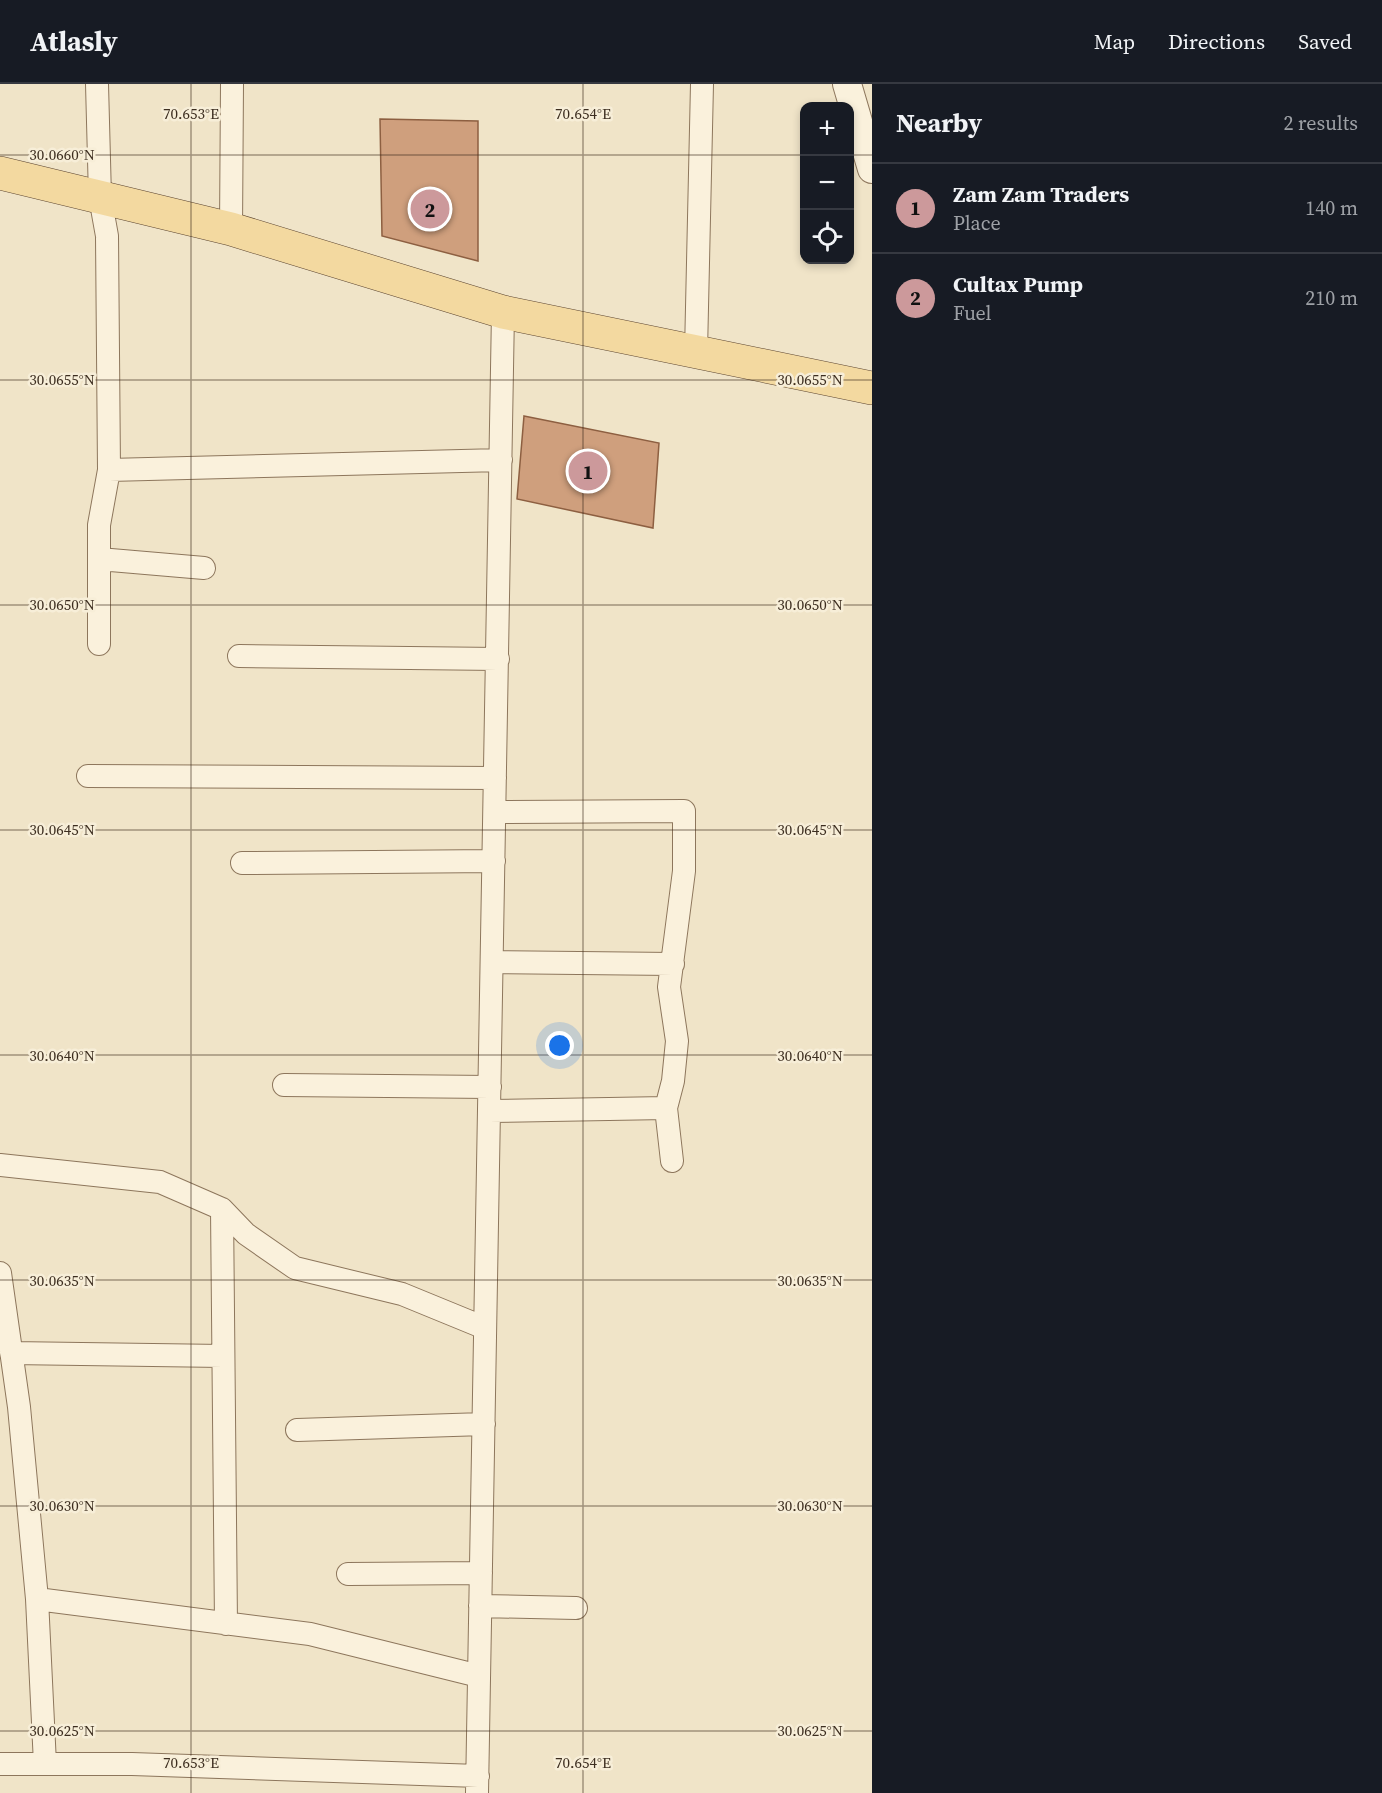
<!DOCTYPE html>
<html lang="en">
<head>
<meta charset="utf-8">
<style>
  :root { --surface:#171b24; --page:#20242c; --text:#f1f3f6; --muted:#9ea1a6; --line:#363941; --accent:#cc999b }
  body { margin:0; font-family:"Source Serif 4",serif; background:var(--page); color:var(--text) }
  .controls { position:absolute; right:18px; top:18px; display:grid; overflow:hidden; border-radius:12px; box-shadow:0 3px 9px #0003 }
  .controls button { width:54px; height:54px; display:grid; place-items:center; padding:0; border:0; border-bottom:2px solid var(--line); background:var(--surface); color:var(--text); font:30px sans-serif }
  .you { position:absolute; left:560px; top:962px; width:21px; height:21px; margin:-15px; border:4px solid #fff; border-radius:50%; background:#1a73e8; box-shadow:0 0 0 9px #1a73e833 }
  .badge { display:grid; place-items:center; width:39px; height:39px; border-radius:50%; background:var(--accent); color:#111; font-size:20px; font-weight:700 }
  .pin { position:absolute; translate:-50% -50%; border:3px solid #fff; box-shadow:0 2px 6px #0006 }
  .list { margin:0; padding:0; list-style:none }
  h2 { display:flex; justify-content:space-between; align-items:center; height:78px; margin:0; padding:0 24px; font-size:26px }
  h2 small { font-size:20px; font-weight:400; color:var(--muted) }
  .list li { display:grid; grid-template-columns:39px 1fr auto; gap:18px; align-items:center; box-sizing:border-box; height:90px; padding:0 24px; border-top:2px solid var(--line) }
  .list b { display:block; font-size:22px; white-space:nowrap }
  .list p { margin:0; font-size:20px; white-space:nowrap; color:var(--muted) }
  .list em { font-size:20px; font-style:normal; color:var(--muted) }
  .icon { flex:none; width:33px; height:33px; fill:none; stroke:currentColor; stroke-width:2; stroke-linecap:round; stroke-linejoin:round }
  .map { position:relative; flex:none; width:872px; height:1709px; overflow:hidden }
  header { display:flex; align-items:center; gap:36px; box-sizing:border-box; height:84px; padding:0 30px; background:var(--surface); border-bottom:2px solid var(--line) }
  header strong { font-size:28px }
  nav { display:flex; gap:33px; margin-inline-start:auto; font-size:21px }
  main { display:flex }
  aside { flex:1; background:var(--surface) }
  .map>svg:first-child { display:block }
</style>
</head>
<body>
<header>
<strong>Atlasly</strong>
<nav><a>Map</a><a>Directions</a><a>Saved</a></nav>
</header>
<main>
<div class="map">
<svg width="872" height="1709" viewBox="0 0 872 1709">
  <rect width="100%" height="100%" fill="#f0e4c8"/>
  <path fill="#cf9f7d" stroke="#8d5f41" stroke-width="1.5" d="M 380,35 L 478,37 L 478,177 L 382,152 Z
    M 524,332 L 659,359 L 653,444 L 517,415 Z"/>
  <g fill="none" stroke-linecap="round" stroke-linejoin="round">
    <defs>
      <path id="minor" d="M 97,0 L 100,113 L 107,152 L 109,386 L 99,441 L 99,560
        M 231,145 L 232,0
        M 696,268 L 702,0
        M 109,386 L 501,376
        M 99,475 L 204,484
        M 239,572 L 498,575
        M 88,692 L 495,694
        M 495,728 L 684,727 L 684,787 L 669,903 L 677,957 L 673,997 L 666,1024 L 672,1077
        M 242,779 L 494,777
        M 492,878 L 673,880
        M 284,1001 L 490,1003
        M 489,1027 L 666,1024
        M 0,1081 L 160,1098 L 222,1125 L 246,1150 L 295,1184 L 402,1210 L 485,1244
        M 222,1125 L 226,1540
        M 0,1189 L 19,1323 L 37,1515 L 45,1680
        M 11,1269 L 223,1272
        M 297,1346 L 484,1340
        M 348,1490 L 481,1489
        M 37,1515 L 310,1550 L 479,1592
        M 480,1522 L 576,1524
        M 0,1680 L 132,1680 L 478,1692
        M 477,1709 L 503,228"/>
      <path id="tertiary" d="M 847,0 L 872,85"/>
      <path id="primary" d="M 0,89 L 231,145 L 503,228 L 872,304"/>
    </defs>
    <use href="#minor" stroke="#8d765c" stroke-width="24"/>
    <use href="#tertiary" stroke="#8d765c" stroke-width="30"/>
    <use href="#primary" stroke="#5b4430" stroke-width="34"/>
    <use href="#minor" stroke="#faf1dc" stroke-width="22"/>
    <use href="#tertiary" stroke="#faf1dc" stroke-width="28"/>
    <use href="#primary" stroke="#f3d9a0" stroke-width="33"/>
  </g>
  <path fill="none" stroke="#3d2e20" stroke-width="1.5" stroke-opacity="0.45" d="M 191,0 L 191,1709M 583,0 L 583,1709M 0,71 L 804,71M 850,71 L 872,71M 0,296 L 872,296M 0,521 L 872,521M 0,746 L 872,746M 0,971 L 872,971M 0,1196 L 872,1196M 0,1422 L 872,1422M 0,1647 L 872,1647"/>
  <g font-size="15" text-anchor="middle" fill="#3d2e20" stroke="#f7eed8" stroke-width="5" stroke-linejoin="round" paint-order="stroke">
    <text x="191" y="35">70.653°E</text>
    <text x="583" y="35">70.654°E</text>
    <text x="62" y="76">30.0660°N</text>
    <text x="62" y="301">30.0655°N</text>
    <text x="810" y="301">30.0655°N</text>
    <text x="62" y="526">30.0650°N</text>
    <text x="810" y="526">30.0650°N</text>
    <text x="62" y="751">30.0645°N</text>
    <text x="810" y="751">30.0645°N</text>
    <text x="62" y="977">30.0640°N</text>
    <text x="810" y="977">30.0640°N</text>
    <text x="62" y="1202">30.0635°N</text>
    <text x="810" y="1202">30.0635°N</text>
    <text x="62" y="1427">30.0630°N</text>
    <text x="810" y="1427">30.0630°N</text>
    <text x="62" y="1652">30.0625°N</text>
    <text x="810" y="1652">30.0625°N</text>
    <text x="191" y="1684">70.653°E</text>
    <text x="583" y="1684">70.654°E</text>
  </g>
</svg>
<div class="controls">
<button>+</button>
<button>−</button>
<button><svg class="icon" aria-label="locate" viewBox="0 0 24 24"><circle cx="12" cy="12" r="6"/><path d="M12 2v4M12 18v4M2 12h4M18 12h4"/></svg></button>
</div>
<div class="you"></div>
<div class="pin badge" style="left:588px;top:387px">1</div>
<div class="pin badge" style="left:430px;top:125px">2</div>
</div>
<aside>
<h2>Nearby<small>2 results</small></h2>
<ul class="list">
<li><span class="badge">1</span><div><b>Zam Zam Traders</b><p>Place</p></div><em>140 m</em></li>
<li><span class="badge">2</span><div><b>Cultax Pump</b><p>Fuel</p></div><em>210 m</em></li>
</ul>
</aside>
</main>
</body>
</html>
